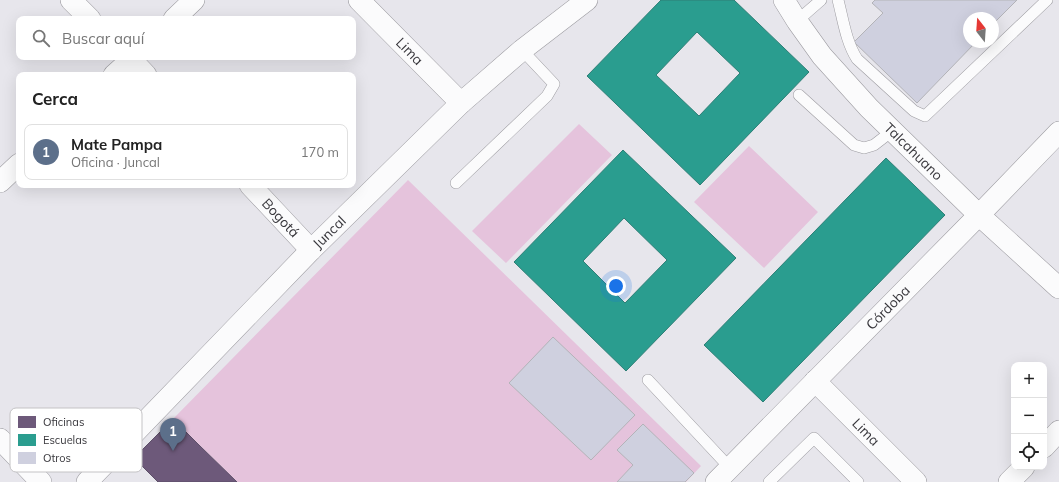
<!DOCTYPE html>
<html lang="es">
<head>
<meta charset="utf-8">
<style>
  :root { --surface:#fff; --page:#f2f2f2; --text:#222; --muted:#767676; --line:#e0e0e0; --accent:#d93025 }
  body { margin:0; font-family:Mulish,sans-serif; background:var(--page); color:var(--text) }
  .controls { position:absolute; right:12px; bottom:12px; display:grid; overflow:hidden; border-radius:8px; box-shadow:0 4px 16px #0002 }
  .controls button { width:36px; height:36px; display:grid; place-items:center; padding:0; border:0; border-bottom:1px solid var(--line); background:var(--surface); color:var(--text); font:20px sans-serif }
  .compass { position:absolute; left:963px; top:12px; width:36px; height:36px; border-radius:50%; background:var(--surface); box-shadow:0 4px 16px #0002; rotate:343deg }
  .you { position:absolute; left:616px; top:286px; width:14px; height:14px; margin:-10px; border:3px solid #fff; border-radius:50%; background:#1a73e8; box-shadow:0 0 0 6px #1a73e833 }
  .badge { display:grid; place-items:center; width:26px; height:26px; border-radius:50%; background:var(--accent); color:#fff; font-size:13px; font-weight:700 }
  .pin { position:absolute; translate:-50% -33px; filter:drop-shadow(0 1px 2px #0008) }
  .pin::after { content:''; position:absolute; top:21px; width:14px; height:12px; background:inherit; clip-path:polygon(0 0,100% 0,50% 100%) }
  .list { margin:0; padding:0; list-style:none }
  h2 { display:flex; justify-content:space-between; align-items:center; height:52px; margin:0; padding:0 16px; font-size:17px }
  h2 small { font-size:13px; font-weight:400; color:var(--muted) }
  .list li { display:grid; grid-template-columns:26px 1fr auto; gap:12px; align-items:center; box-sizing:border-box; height:56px; margin:0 8px 8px; padding:0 8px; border:1px solid var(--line); border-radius:8px }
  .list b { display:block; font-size:15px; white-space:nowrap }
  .list p { margin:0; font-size:13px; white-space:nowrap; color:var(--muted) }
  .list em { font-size:13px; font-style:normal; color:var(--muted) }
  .icon { flex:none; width:22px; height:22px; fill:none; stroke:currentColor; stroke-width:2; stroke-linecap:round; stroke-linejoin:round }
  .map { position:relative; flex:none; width:1059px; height:482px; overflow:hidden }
  .search { position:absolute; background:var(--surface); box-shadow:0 4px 16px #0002; left:16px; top:16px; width:340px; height:44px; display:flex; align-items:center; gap:10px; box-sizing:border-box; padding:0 14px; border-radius:8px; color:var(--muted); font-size:15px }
  .panel { position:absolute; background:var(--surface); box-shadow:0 4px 16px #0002; left:16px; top:72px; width:340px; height:116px; border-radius:8px }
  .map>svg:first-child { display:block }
</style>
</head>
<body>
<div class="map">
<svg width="1059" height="482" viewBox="0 0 1059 482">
  <rect width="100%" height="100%" fill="#e7e6ec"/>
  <path fill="#e5c3dc" d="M 579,124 L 612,155 L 506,263 L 472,231 Z
    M 749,146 L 818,212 L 764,268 L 694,202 Z
    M 408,180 L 701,466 L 686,482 L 237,482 L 173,419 Z"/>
  <path fill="#6d597a" stroke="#5d4f68" d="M 173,419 L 199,445 L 237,482 L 158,482 L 134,458 Z"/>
  <path fill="#2a9d8f" stroke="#2e7f76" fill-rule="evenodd" d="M 661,0 L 734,0 L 809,72 L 700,185 L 587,76 ZM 697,32 L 740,73 L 699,116 L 656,75 Z
    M 623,150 L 736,258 L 626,371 L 514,262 ZM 624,218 L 667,260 L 625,303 L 583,261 Z
    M 886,158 L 945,215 L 763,402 L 704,345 Z"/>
  <path fill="#cfd0df" stroke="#b3b3b8" d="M 875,0 L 1017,0 L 993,24 L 993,18 L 969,18 L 969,42 L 976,42 L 917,103 L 854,42 L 883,13 L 872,3 Z
    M 553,337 L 635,415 L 591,460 L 509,383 Z
    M 643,424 L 694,473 L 685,482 L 617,482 L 633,465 L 617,450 Z"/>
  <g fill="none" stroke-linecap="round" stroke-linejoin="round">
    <defs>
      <path id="service" d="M 838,0 C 843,19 846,42 857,59 L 914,111 L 925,116 L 1047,0
        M 797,21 L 821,0
        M 799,95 L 854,145 L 864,148 L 874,145 L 892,131
        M 456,183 L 547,96 L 554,84 L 522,50
        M 648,380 L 730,468
        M 769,482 L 814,438 L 858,482"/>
      <g id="minor">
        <path d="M 71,0 L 90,19"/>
        <path id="s1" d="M 359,0 L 461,103"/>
        <path id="s2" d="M 784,0 L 797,21 L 822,56 L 869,108 L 979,215 L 1059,288"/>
        <path d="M 174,19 L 194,0"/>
        <path d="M 129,57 L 146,75"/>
        <path d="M 114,75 L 134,57"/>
        <path d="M 0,182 L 19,164"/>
        <path id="s3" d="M 250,185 L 311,250"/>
        <path id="s4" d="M 815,381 L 916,482"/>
        <path d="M 0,439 L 41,482"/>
        <path d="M 1044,447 L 1059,431"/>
        <path id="s5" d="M 87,482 L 311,250 L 461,103 L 522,50 L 587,0"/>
        <path id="s6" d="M 716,482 L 979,215 L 1059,132"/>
        <path d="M 1009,482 L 1024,467"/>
      </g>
    </defs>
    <use href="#service" stroke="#9c9ba0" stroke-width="12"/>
    <use href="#minor" stroke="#9c9ba0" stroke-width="22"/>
    <use href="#service" stroke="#fbfbfc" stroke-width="11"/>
    <use href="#minor" stroke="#fbfbfc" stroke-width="21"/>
  </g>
  <g text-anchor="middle" stroke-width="4" stroke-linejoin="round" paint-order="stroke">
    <g font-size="14" fill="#39383d" stroke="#fff">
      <text dy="5" stroke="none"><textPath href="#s1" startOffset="72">Lima</textPath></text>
      <text dy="5" stroke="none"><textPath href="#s2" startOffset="200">Talcahuano</textPath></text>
      <text dy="5" stroke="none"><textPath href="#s3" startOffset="45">Bogotá</textPath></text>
      <text dy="5" stroke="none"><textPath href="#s5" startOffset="348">Juncal</textPath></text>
      <text dy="5" stroke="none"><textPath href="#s6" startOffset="245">Córdoba</textPath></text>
      <text dy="5" stroke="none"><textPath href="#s4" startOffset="72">Lima</textPath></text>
    </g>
  </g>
  <rect x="10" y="408" width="132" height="64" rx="6" fill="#fff" stroke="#c4c3c5" stroke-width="1"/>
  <rect x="18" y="416" width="18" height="12" fill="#6d597a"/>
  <rect x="18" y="434" width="18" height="12" fill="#2a9d8f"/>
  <rect x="18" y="452" width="18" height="12" fill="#cfd0df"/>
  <g font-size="11" fill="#39383d">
    <text x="43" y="426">Oficinas</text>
    <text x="43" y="444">Escuelas</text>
    <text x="43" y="462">Otros</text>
  </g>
</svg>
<div class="controls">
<button>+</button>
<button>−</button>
<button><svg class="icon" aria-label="locate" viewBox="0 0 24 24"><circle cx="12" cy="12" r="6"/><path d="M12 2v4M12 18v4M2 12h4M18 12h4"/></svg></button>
</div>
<svg class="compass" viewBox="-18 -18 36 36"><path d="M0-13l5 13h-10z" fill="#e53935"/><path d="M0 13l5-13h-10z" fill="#767676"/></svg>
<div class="you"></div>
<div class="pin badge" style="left:173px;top:451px;background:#5c6f8a">1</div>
<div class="search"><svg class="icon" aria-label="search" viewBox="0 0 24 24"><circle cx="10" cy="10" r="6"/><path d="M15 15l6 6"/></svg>Buscar aquí</div>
<section class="panel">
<h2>Cerca<small></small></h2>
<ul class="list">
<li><span class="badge" style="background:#5c6f8a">1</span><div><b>Mate Pampa</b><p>Oficina · Juncal</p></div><em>170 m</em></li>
</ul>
</section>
</div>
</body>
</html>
